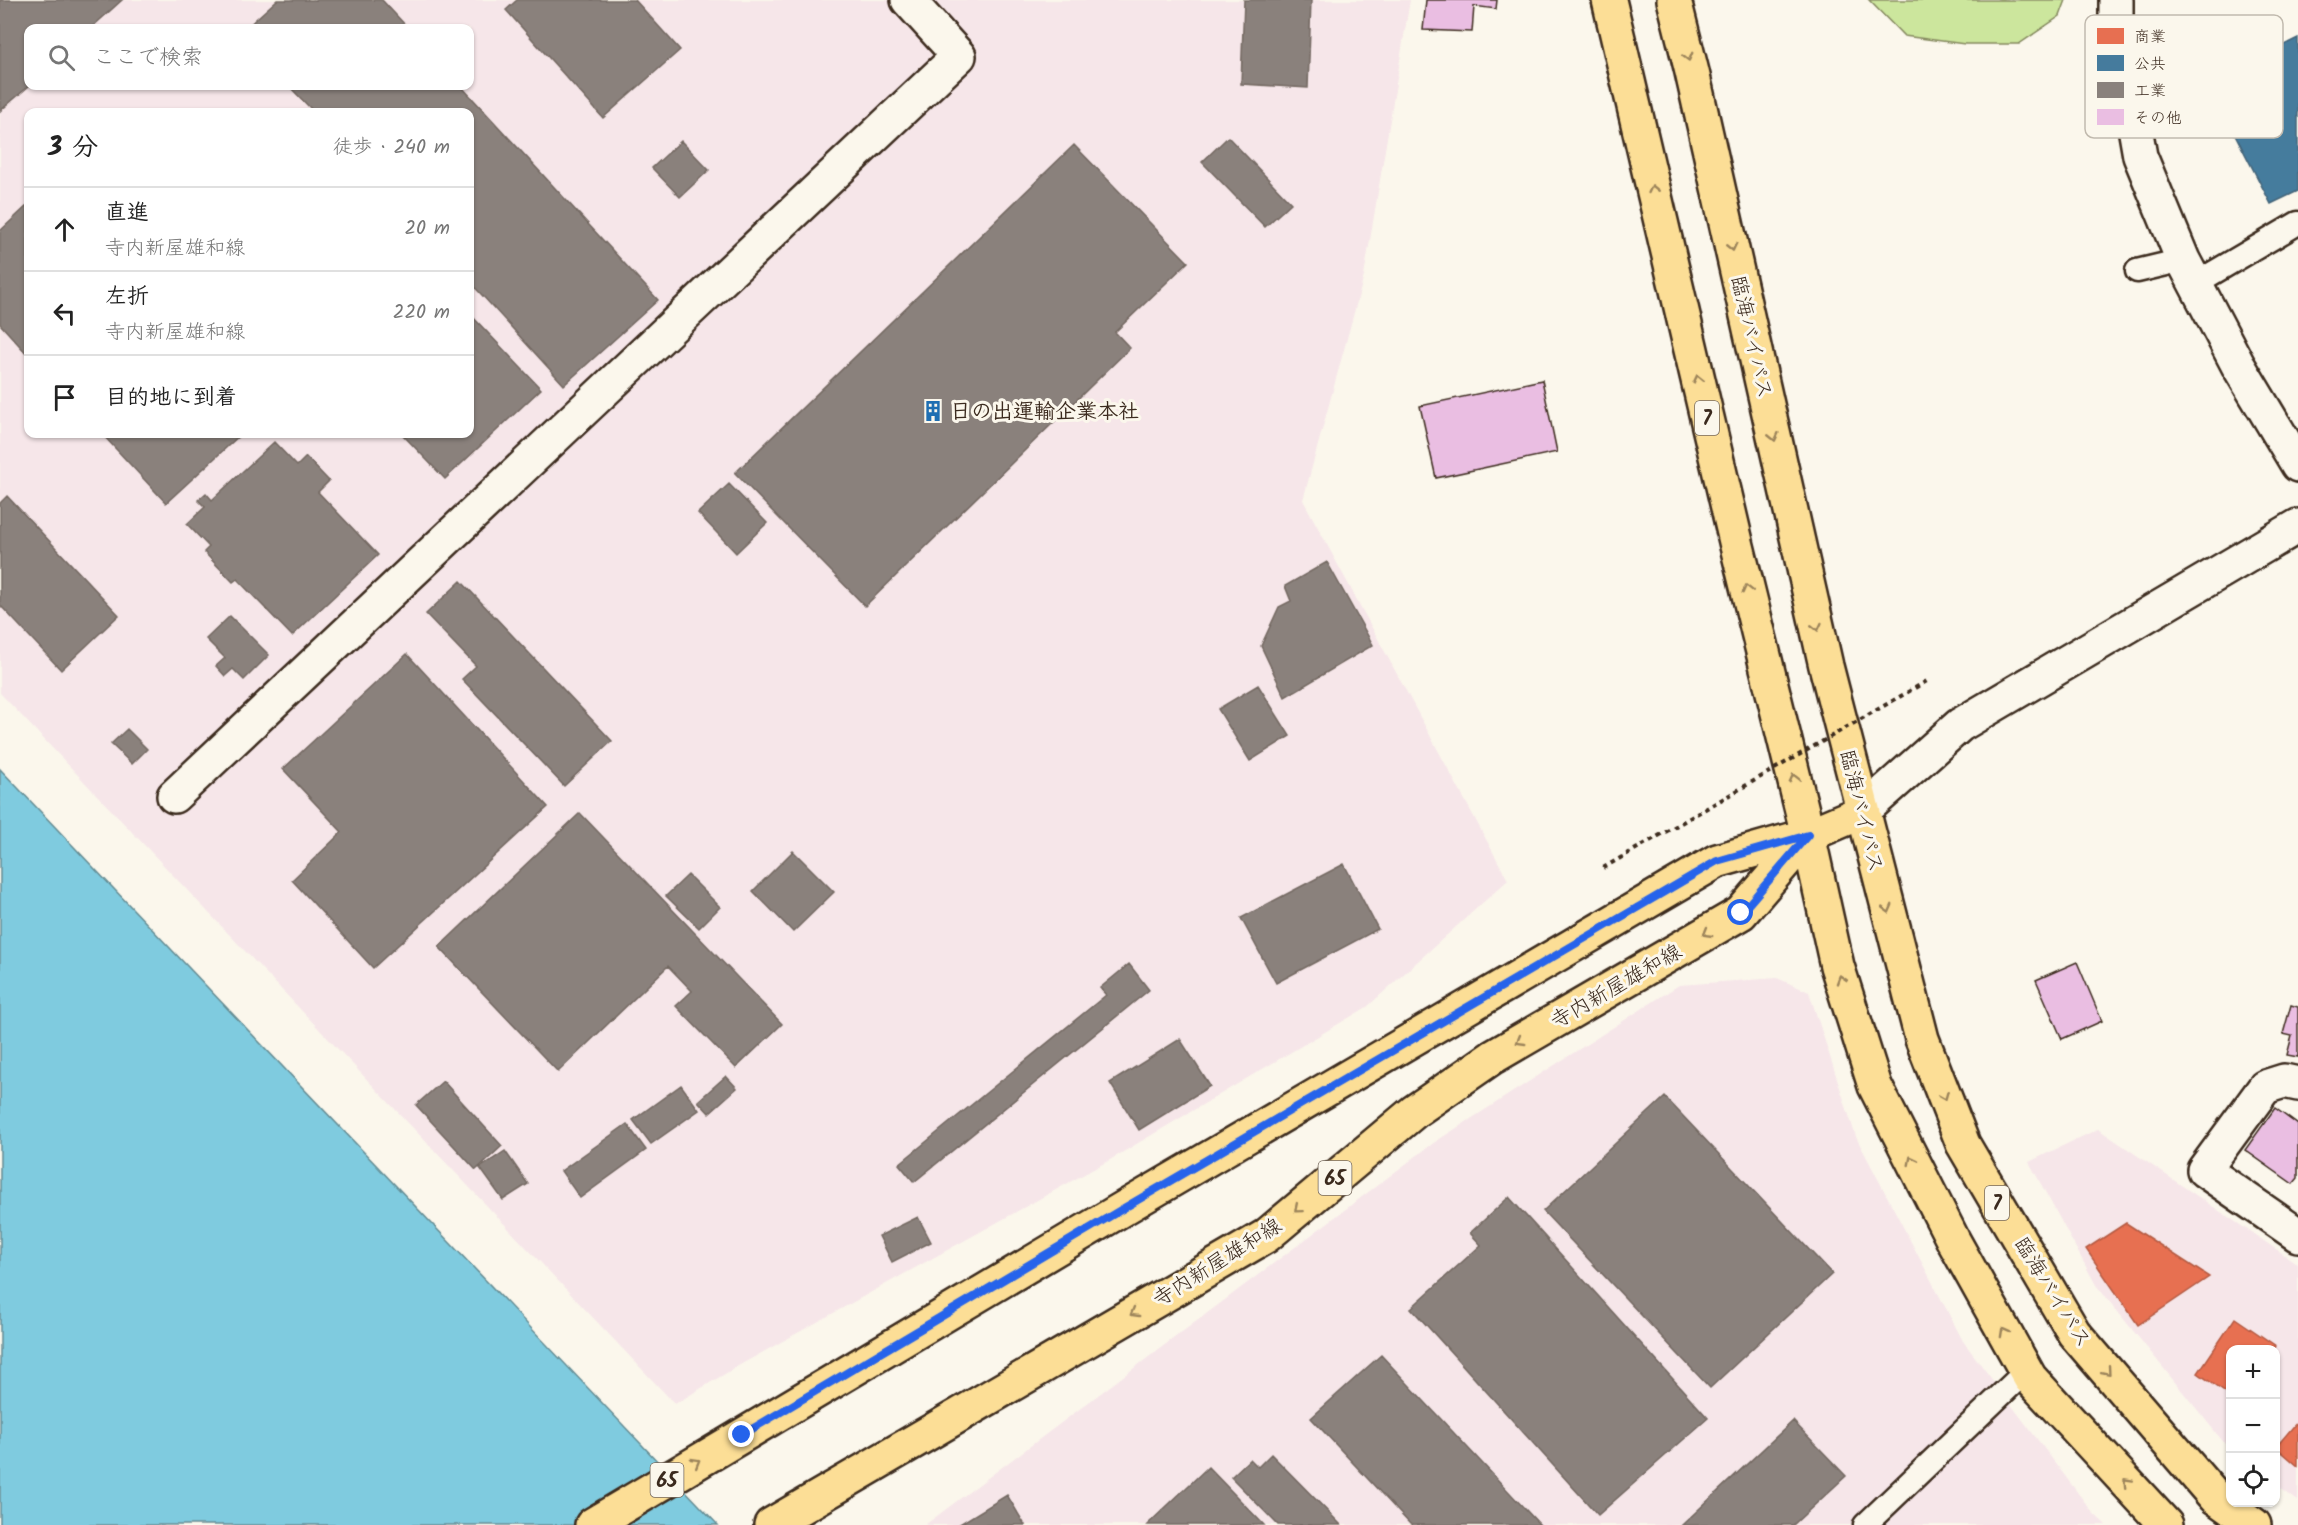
<!DOCTYPE html>
<html lang="ja">
<head>
<meta charset="utf-8">
<style>
  :root { --surface:#fff; --page:#f2f2f2; --text:#222; --muted:#767676; --line:#e0e0e0 }
  body { margin:0; font-family:Kalam,"Klee One",sans-serif; background:var(--page); color:var(--text) }
  .controls { position:absolute; right:18px; bottom:18px; display:grid; overflow:hidden; border-radius:12px; box-shadow:0 2px 4px #0004 }
  .controls button { width:54px; height:54px; display:grid; place-items:center; padding:0; border:0; border-bottom:2px solid var(--line); background:var(--surface); color:var(--text); font:30px sans-serif }
  .stop { position:absolute; width:18px; height:18px; margin:-14px; border:4px solid #2563eb; border-radius:50%; background:#fff }
  .stop.end { background:#2563eb; border-color:#fff; box-shadow:0 2px 6px #0008 }
  .list { margin:0; padding:0; list-style:none }
  h2 { display:flex; justify-content:space-between; align-items:center; height:78px; margin:0; padding:0 24px; font-size:26px }
  h2 small { font-size:20px; font-weight:400; color:var(--muted) }
  .list li { display:grid; grid-template-columns:39px 1fr auto; gap:18px; align-items:center; box-sizing:border-box; height:84px; padding:0 24px; border-top:2px solid var(--line) }
  .list b { display:block; font-size:22px; white-space:nowrap }
  .list p { margin:0; font-size:20px; white-space:nowrap; color:var(--muted) }
  .list em { font-size:20px; font-style:normal; color:var(--muted) }
  .icon { flex:none; width:33px; height:33px; fill:none; stroke:currentColor; stroke-width:2; stroke-linecap:round; stroke-linejoin:round }
  .map { position:relative; flex:none; width:2298px; height:1525px; overflow:hidden }
  .search { position:absolute; background:var(--surface); box-shadow:0 2px 4px #0004; left:24px; top:24px; width:450px; height:66px; display:flex; align-items:center; gap:15px; box-sizing:border-box; padding:0 21px; border-radius:12px; color:var(--muted); font-size:22px }
  .panel { position:absolute; background:var(--surface); box-shadow:0 2px 4px #0004; left:24px; top:108px; width:450px; height:330px; border-radius:12px }
  .map>svg:first-child { display:block }
</style>
</head>
<body>
<div class="map">
<svg width="2298" height="1525" viewBox="0 0 2298 1525">
  <rect width="100%" height="100%" fill="#fbf7ec"/>
  <filter id="ink" filterUnits="userSpaceOnUse"><feTurbulence type="fractalNoise" baseFrequency=".0167" numOctaves="2"/><feDisplacementMap in="SourceGraphic" scale="12" xChannelSelector="R" yChannelSelector="G"/><feConvolveMatrix kernelMatrix="1 2 1 2 8 2 1 2 1" color-interpolation-filters="sRGB"/></filter>
  <g filter="url(#ink)">
    <path fill="#f6e6e9" fill-rule="evenodd" d="M 0,0 L 1410,0 L 1364,276 L 1303,500 L 1508,880 L 1367,1007 L 1108,1161 L 738,1366 L 675,1404 L 0,693 ZM 28,28 L 470,28 L 470,86 L 28,86 ZM 28,112 L 470,112 L 470,434 L 28,434 Z
      M 1777,978 L 1809,992 L 1856,1137 L 1963,1341 L 2093,1513 L 2106,1525 L 925,1525 L 1435,1142 L 1679,985 Z
      M 2098,1129 L 2298,1264 L 2298,1501 L 2276,1485 L 2276,1350 L 2230,1350 L 2230,1450 L 2096,1285 L 2029,1162 Z"/>
    <path fill="#cce69d" stroke="#84885e" stroke-width="1.5" d="M 1869,0 L 2066,0 L 2060,16 L 2019,44 L 1965,44 L 1904,36 Z"/>
    <path fill="#7fcbdf" stroke="#648b92" stroke-width="1.5" d="M 0,769 L 718,1525 L 0,1525 Z"/>
    <path fill="#e76f51" stroke="#b35a42" stroke-width="1.5" d="M 2126,1223 L 2209,1277 L 2138,1325 L 2086,1249 Z
      M 2235,1318 L 2276,1346 L 2274,1350 L 2230,1350 L 2230,1396 L 2198,1373 Z
      M 2298,1421 L 2298,1466 L 2276,1447 Z"/>
    <path fill="#457b9d" stroke="#426377" stroke-width="1.5" d="M 2298,38 L 2298,191 L 2271,204 L 2221,107 L 2264,86 L 2251,61 Z"/>
    <path fill="#8a817c" stroke="#726760" stroke-width="1.5" d="M 0,0 L 122,0 L 91,28 L 28,28 L 29,86 L 0,111 Z
      M 277,0 L 382,0 L 408,28 L 246,28 Z
      M 517,0 L 635,0 L 680,50 L 603,118 L 506,10 Z
      M 1244,0 L 1311,0 L 1308,88 L 1241,84 Z
      M 289,86 L 461,86 L 658,300 L 564,385 L 470,282 L 470,112 L 314,112 Z
      M 1228,137 L 1291,203 L 1265,227 L 1202,162 Z
      M 681,141 L 709,170 L 680,197 L 652,168 Z
      M 1074,145 L 1188,262 L 1115,332 L 1130,348 L 865,606 L 735,473 Z
      M 28,205 L 28,355 L 0,324 L 0,231 Z
      M 470,314 L 541,389 L 445,479 L 402,434 L 470,434 Z
      M 102,434 L 241,434 L 166,503 Z
      M 274,442 L 297,466 L 306,457 L 329,481 L 318,492 L 378,555 L 292,636 L 237,579 L 233,582 L 204,552 L 209,547 L 187,524 L 205,507 L 198,500 L 206,493 L 212,500 Z
      M 729,484 L 767,523 L 736,553 L 698,513 Z
      M 7,496 L 119,615 L 61,670 L 0,605 L 0,503 Z
      M 1327,562 L 1373,645 L 1285,697 L 1261,646 L 1279,607 L 1291,601 L 1285,586 Z
      M 461,581 L 612,741 L 564,786 L 462,679 L 476,666 L 426,614 Z
      M 230,616 L 269,655 L 244,680 L 233,669 L 225,676 L 216,666 L 225,658 L 206,639 Z
      M 407,654 L 548,807 L 373,968 L 292,880 L 342,832 L 283,769 Z
      M 1258,685 L 1290,736 L 1250,761 L 1218,709 Z
      M 127,729 L 147,749 L 132,764 L 111,744 Z
      M 580,813 L 782,1024 L 736,1068 L 676,1006 L 692,991 L 668,966 L 558,1072 L 439,947 Z
      M 793,851 L 834,892 L 793,932 L 753,891 Z
      M 1344,864 L 1378,929 L 1276,983 L 1241,918 Z
      M 688,875 L 720,907 L 699,928 L 666,896 Z
      M 1129,964 L 1149,990 L 914,1182 L 899,1164 L 1106,995 L 1100,988 Z
      M 1180,1039 L 1210,1086 L 1139,1130 L 1110,1083 Z
      M 726,1076 L 737,1088 L 709,1113 L 698,1101 Z
      M 443,1081 L 502,1146 L 476,1170 L 416,1105 Z
      M 681,1085 L 699,1110 L 651,1144 L 633,1120 Z
      M 1665,1097 L 1832,1274 L 1710,1388 L 1543,1211 Z
      M 627,1124 L 646,1150 L 580,1198 L 561,1171 Z
      M 505,1151 L 528,1184 L 503,1200 L 480,1168 Z
      M 1509,1197 L 1708,1418 L 1598,1515 L 1411,1308 L 1481,1245 L 1470,1233 Z
      M 918,1217 L 931,1242 L 892,1262 L 879,1236 Z
      M 1381,1355 L 1540,1525 L 1411,1525 L 1311,1418 Z
      M 1793,1421 L 1846,1476 L 1793,1525 L 1682,1525 Z
      M 1271,1454 L 1341,1525 L 1278,1525 L 1231,1477 L 1250,1459 L 1258,1467 Z
      M 1208,1467 L 1264,1525 L 1147,1525 Z
      M 1007,1495 L 1025,1525 L 958,1525 Z"/>
    <path fill="#eabee2" stroke="#3b2a1e" stroke-width="1.5" d="M 1426,0 L 1497,0 L 1496,9 L 1474,6 L 1472,32 L 1423,30 Z
      M 1542,380 L 1557,452 L 1436,478 L 1420,406 Z
      M 2077,962 L 2102,1021 L 2062,1039 L 2036,980 Z
      M 2291,1005 L 2298,1007 L 2298,1057 L 2287,1055 L 2292,1036 L 2283,1034 Z
      M 2275,1108 L 2298,1125 L 2298,1178 L 2293,1184 L 2245,1150 Z"/>
    <g fill="none" stroke-linecap="round" stroke-linejoin="round">
      <defs>
        <path id="lane" d="M 2137,271 L 2183,260
          M 2196,283 L 2298,223
          M 1865,1525 L 2026,1371"/>
        <path id="street" d="M 2116,0 L 2116,19 L 2140,156 L 2183,260 L 2238,365 L 2298,465
          M 174,796 L 959,56 L 908,0
          M 2298,1084 L 2284,1081 L 2265,1087 L 2204,1170 L 2298,1235"/>
        <path id="secondary" d="M 1862,812 L 1960,725 L 2298,526"/>
        <path id="primary" d="M 592,1525 L 1124,1208 L 1717,861 L 1808,835 L 1862,812
          M 771,1525 L 1266,1236 L 1415,1111 L 1493,1057 L 1741,913 L 1808,835"/>
        <path id="highway" d="M 1609,0 L 1737,546 L 1808,835 L 1837,966 L 1875,1086 L 1953,1240 L 2030,1378 L 2166,1525
          M 1674,0 L 1692,72 L 1826,666 L 1922,1039 L 1963,1144 L 2074,1333 L 2215,1497 L 2254,1525"/>
      </defs>
      <use href="#lane" stroke="#3b2a1e" stroke-width="27"/>
      <use href="#street" stroke="#3b2a1e" stroke-width="38"/>
      <use href="#secondary" stroke="#3b2a1e" stroke-width="38"/>
      <use href="#primary" stroke="#3b2a1e" stroke-width="38"/>
      <use href="#highway" stroke="#3b2a1e" stroke-width="38"/>
      <use href="#lane" stroke="#fbf7ec" stroke-width="22"/>
      <use href="#street" stroke="#fbf7ec" stroke-width="33"/>
      <use href="#secondary" stroke="#fbf7ec" stroke-width="33"/>
      <use href="#primary" stroke="#fcde96" stroke-width="33"/>
      <use href="#highway" stroke="#fcde96" stroke-width="33"/>
      <path stroke="#3b2a1e" stroke-width="4" stroke-dasharray="4.5 4.5" stroke-linecap="butt" d="M 1603,868 L 1927,681"/>
    </g>
    <defs><path id="oneway-chevron" d="M-2-3.5L2.5 0L-2 3.5" fill="none" stroke-width="1.6" stroke-linecap="round" stroke-linejoin="round" transform="scale(1.5)"/></defs>
    <g stroke="#9c845a">
      <use href="#oneway-chevron" transform="translate(1688 57) rotate(75)"/>
      <use href="#oneway-chevron" transform="translate(1653 189) rotate(-103)"/>
      <use href="#oneway-chevron" transform="translate(1732 247) rotate(77)"/>
      <use href="#oneway-chevron" transform="translate(1698 379) rotate(-103)"/>
      <use href="#oneway-chevron" transform="translate(1774 437) rotate(77)"/>
      <use href="#oneway-chevron" transform="translate(1747 589) rotate(-104)"/>
      <use href="#oneway-chevron" transform="translate(1817 627) rotate(77)"/>
      <use href="#oneway-chevron" transform="translate(1794 778) rotate(-104)"/>
      <use href="#oneway-chevron" transform="translate(1888 909) rotate(75)"/>
      <use href="#oneway-chevron" transform="translate(1707 933) rotate(150)"/>
      <use href="#oneway-chevron" transform="translate(1841 979) rotate(-108)"/>
      <use href="#oneway-chevron" transform="translate(1520 1041) rotate(150)"/>
      <use href="#oneway-chevron" transform="translate(1944 1096) rotate(68)"/>
      <use href="#oneway-chevron" transform="translate(1912 1160) rotate(-117)"/>
      <use href="#oneway-chevron" transform="translate(1298 1209) rotate(140)"/>
      <use href="#oneway-chevron" transform="translate(1134 1313) rotate(150)"/>
      <use href="#oneway-chevron" transform="translate(2004 1332) rotate(-119)"/>
      <use href="#oneway-chevron" transform="translate(2107 1371) rotate(49)"/>
      <use href="#oneway-chevron" transform="translate(696 1462) rotate(-31)"/>
      <use href="#oneway-chevron" transform="translate(2127 1482) rotate(-133)"/>
    </g>
  </g>
  <g fill="none" stroke-linecap="round" stroke-linejoin="round" filter="url(#ink)">
    <path stroke="#2563eb" stroke-width="8" d="M 742,1435 L 1124,1208 L 1717,861 L 1808,835 L 1741,913"/>
  </g>
  <defs>
    <symbol id="building-bare" viewBox="-9 -9 18 18"><path d="M-4-6H4V6H1V3H-1V6H-4ZM-2.5-4.3h1.7v1.8h-1.7ZM.8-4.3h1.7v1.8H.8ZM-2.5-1h1.7V.8h-1.7ZM.8-1h1.7V.8H.8Z" fill="#1f6fb2" stroke="#fbf7ec" stroke-width="2.5" paint-order="stroke"/></symbol>
  </defs>
  <g fill-rule="evenodd">
    <use href="#building-bare" x="918" y="396" width="30" height="30"/>
  </g>
  <g text-anchor="middle" stroke-width="6" stroke-linejoin="round" paint-order="stroke">
    <g fill="#fbf7ec" stroke="#75685c" stroke-width="1.5">
      <rect x="1695" y="401" width="24" height="34" rx="4.5"/>
      <rect x="1318.5" y="1161" width="33" height="34" rx="4.5"/>
      <rect x="1985" y="1186" width="24" height="34" rx="4.5"/>
      <rect x="650.5" y="1463" width="33" height="34" rx="4.5"/>
    </g>
    <g font-size="20" font-weight="bold" fill="#3b2a1e">
      <text x="1707" y="425">7</text>
      <text x="1335" y="1185">65</text>
      <text x="1997" y="1210">7</text>
      <text x="667" y="1487">65</text>
    </g>
    <g font-size="21" fill="#3b2a1e" stroke="#fbf7ec">
      <text transform="translate(1752 337) rotate(77)" y="7">臨海バイパス</text>
      <text transform="translate(1862 811) rotate(76)" y="7">臨海バイパス</text>
      <text transform="translate(1616 986) rotate(-30)" y="7">寺内新屋雄和線</text>
      <text transform="translate(1217 1262) rotate(-32)" y="7">寺内新屋雄和線</text>
      <text transform="translate(2053 1292) rotate(58)" y="7">臨海バイパス</text>
    </g>
    <g font-size="21" font-weight="bold" fill="#3b2a1e" stroke="#fbf7ec" text-anchor="start">
      <text x="950" y="418">日の出運輸企業本社</text>
    </g>
  </g>
  <rect x="2085" y="15" width="198" height="123" rx="9" fill="#fbf7ec" stroke="#c1baae" stroke-width="1.5"/>
  <rect x="2097" y="28" width="27" height="16" fill="#e76f51"/>
  <rect x="2097" y="55" width="27" height="16" fill="#457b9d"/>
  <rect x="2097" y="82" width="27" height="16" fill="#8a817c"/>
  <rect x="2097" y="109" width="27" height="16" fill="#eabee2"/>
  <g font-size="16" fill="#3b2a1e">
    <text x="2134" y="42">商業</text>
    <text x="2134" y="69">公共</text>
    <text x="2134" y="96">工業</text>
    <text x="2134" y="123">その他</text>
  </g>
</svg>
<div class="controls">
<button>+</button>
<button>−</button>
<button><svg class="icon" aria-label="locate" viewBox="0 0 24 24"><circle cx="12" cy="12" r="6"/><path d="M12 2v4M12 18v4M2 12h4M18 12h4"/></svg></button>
</div>
<div class="stop" style="left:1741px;top:913px"></div>
<div class="stop end" style="left:742px;top:1435px"></div>
<div class="search"><svg class="icon" aria-label="search" viewBox="0 0 24 24"><circle cx="10" cy="10" r="6"/><path d="M15 15l6 6"/></svg>ここで検索</div>
<section class="panel">
<h2>3 分<small>徒歩 · 240 m</small></h2>
<ul class="list">
<li><svg class="icon" aria-label="ahead" viewBox="0 0 24 24"><path d="M12 20V5M6 11l6-6 6 6"/></svg><div><b>直進</b><p>寺内新屋雄和線</p></div><em>20 m</em></li>
<li><svg class="icon" aria-label="left" viewBox="0 0 24 24"><path d="M17 20v-9H6M10 6l-5 5 5 5"/></svg><div><b>左折</b><p>寺内新屋雄和線</p></div><em>220 m</em></li>
<li><svg class="icon" aria-label="arrive" viewBox="0 0 24 24"><path d="M6 21V4h12l-3 4 3 4H6"/></svg><div><b>目的地に到着</b></div></li>
</ul>
</section>
</div>
</body>
</html>
